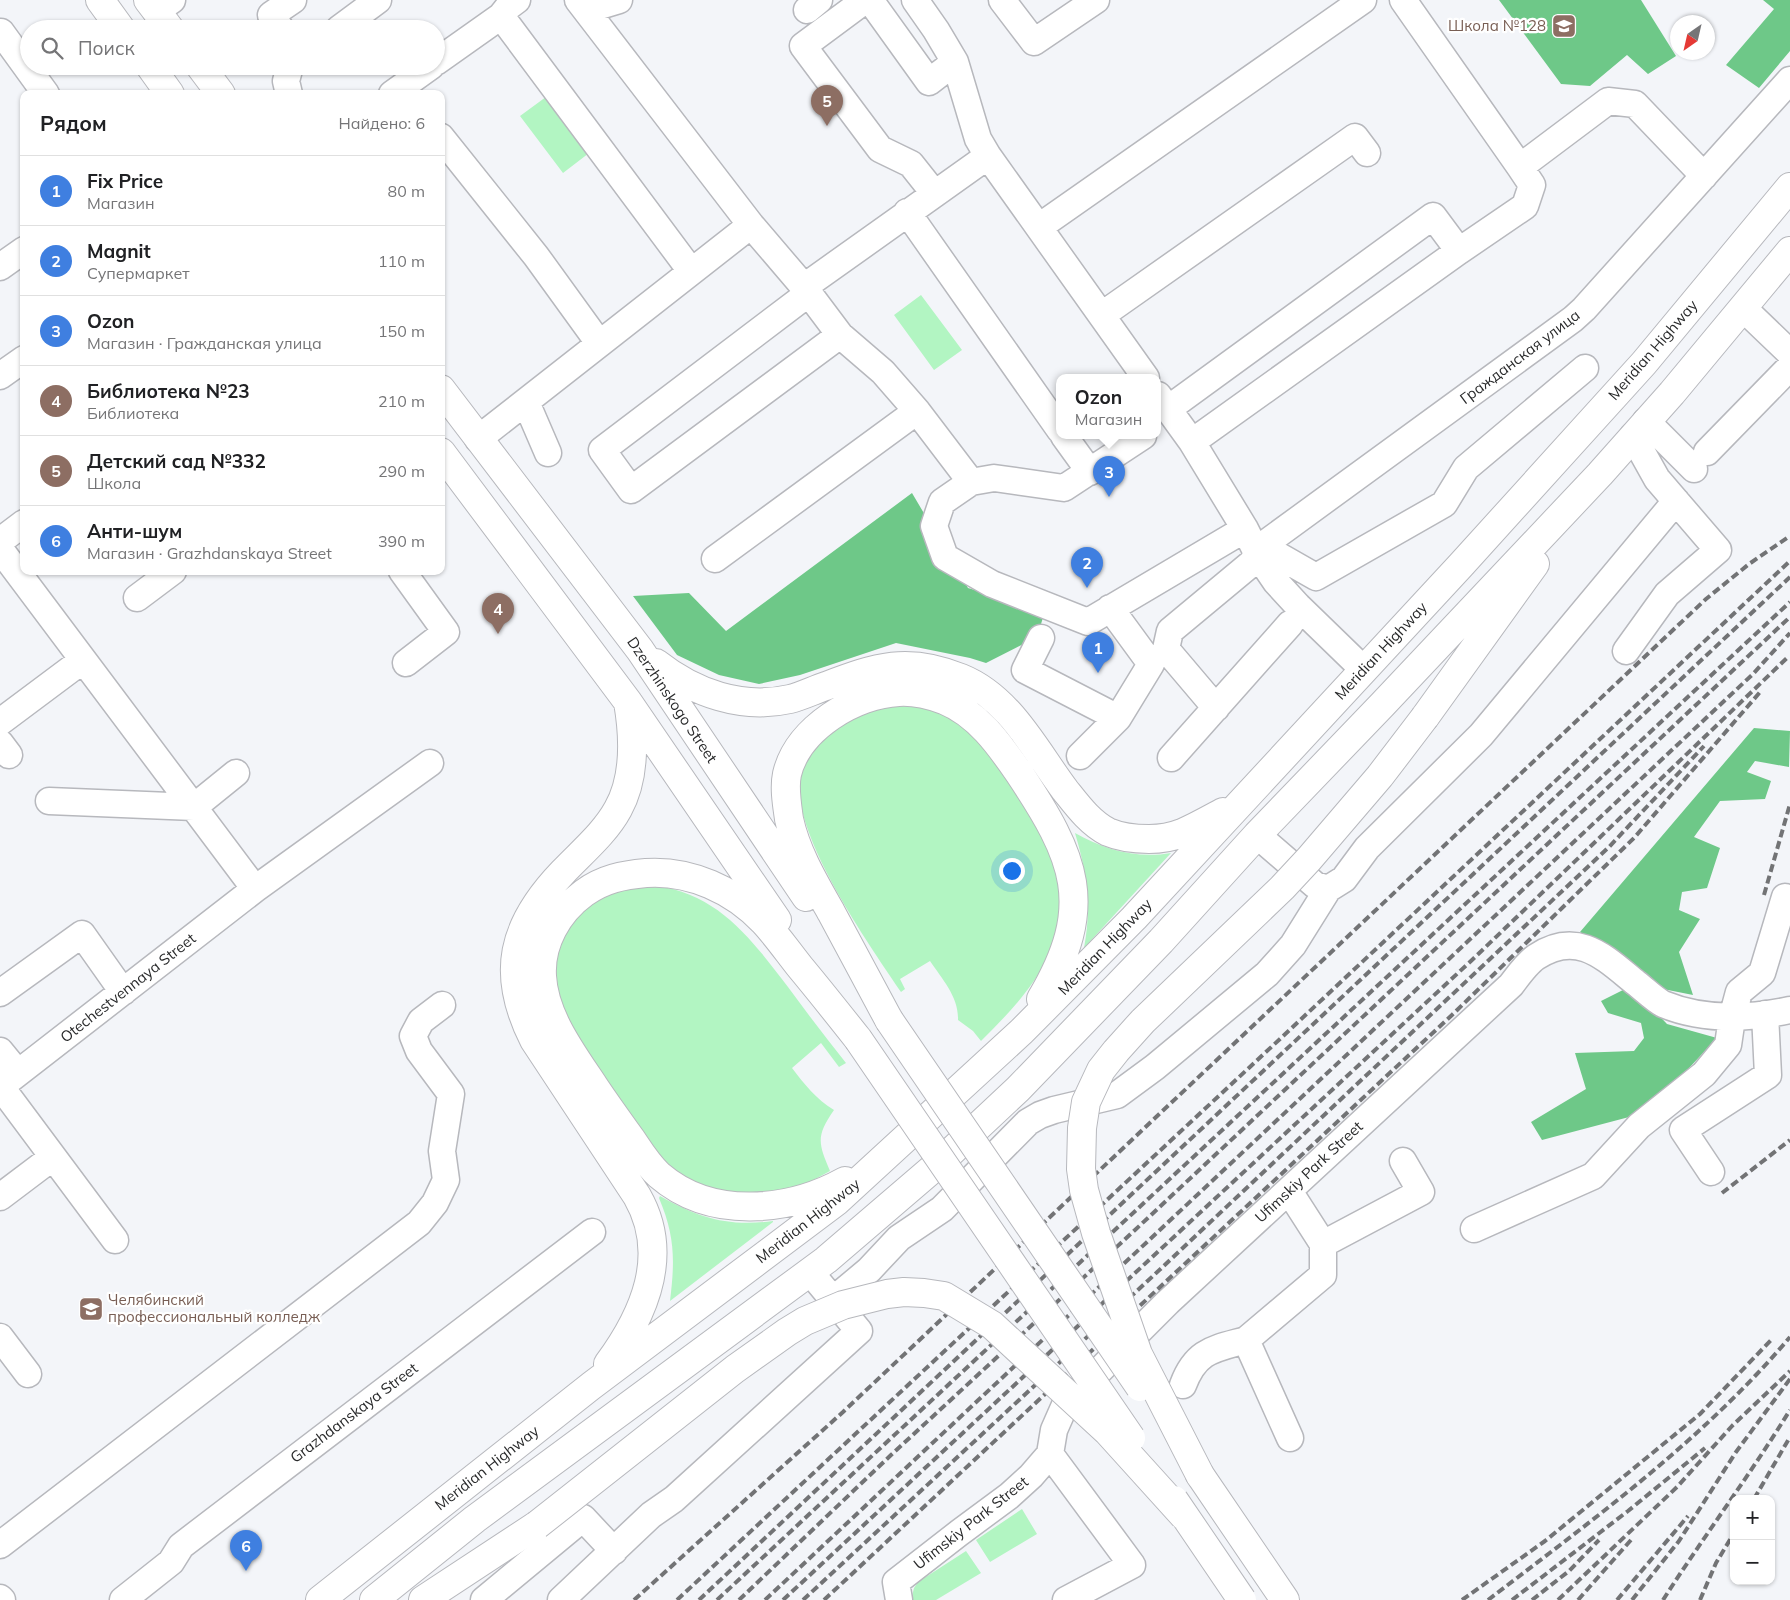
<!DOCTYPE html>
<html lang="ru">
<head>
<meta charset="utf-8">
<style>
  :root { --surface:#fff; --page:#f6f6f6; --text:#202124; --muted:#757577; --line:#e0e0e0; --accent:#b45309 }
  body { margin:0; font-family:Mulish,sans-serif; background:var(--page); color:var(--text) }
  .controls { position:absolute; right:15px; bottom:15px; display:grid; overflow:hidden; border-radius:10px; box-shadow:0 1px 4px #0004 }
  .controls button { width:45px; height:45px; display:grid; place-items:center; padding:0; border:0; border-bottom:1px solid var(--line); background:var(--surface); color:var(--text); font:25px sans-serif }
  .compass { position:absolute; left:1670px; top:15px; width:45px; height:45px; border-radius:50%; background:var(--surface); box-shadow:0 1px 4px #0004; rotate:214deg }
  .you { position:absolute; left:1011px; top:870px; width:18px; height:18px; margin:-12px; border:4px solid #fff; border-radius:50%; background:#1a73e8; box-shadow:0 0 0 8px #1a73e833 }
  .badge { display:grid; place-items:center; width:32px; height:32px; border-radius:50%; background:var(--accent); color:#fff; font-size:16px; font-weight:700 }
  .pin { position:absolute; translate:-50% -41px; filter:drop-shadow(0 1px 2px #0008) }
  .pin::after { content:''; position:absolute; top:26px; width:18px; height:15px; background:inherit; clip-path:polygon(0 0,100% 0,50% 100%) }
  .popup { position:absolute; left:1056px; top:374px; width:105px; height:65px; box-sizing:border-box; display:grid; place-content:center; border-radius:10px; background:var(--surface); filter:drop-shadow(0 1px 4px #0005); font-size:16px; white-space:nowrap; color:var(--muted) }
  .popup b { font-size:19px; color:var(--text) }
  .popup::after { content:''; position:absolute; left:50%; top:100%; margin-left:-10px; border:10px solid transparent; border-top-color:var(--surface) }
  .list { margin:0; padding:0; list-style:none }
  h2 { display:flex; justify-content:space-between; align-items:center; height:65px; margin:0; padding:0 20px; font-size:21px }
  h2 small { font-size:16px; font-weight:400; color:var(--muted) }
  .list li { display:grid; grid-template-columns:32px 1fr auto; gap:15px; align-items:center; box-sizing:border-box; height:70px; padding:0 20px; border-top:1px solid var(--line) }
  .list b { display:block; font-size:19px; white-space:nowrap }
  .list p { margin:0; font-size:16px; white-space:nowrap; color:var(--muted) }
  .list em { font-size:16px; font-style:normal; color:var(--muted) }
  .icon { flex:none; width:28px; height:28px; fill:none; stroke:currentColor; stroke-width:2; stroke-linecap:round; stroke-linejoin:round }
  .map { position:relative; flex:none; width:1790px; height:1600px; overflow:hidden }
  .search { position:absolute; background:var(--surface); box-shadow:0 1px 4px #0004; left:20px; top:20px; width:425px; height:55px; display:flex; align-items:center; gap:12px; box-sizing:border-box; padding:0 18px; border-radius:28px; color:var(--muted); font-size:19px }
  .panel { position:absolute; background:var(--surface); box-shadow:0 1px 4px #0004; left:20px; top:90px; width:425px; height:485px; border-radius:10px }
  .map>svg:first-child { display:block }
</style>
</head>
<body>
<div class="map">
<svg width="1790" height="1600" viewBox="0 0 1790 1600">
  <rect width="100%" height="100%" fill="#f3f5f9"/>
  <path fill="#b2f5c2" d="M 550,94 L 593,150 L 563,173 L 520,116 Z
    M 921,295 L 962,350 L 934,370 L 894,315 Z
    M 895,704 C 908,705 925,705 936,710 C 948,716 961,724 971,733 C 1001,763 1025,802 1043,839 C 1047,847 1052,855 1055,863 C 1062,881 1061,912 1057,930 C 1047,975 1012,1010 981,1041 L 973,1031 L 958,1020 C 959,997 942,979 930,961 L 900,979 L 905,989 L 901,992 C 871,947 782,823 802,769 C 816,731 859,714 895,704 Z
    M 1075,833 C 1105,850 1137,859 1171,853 L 1084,948 C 1092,905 1087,874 1075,833 Z
    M 656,886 C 719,894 752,940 788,987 C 807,1013 826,1038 846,1063 L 839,1067 L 821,1043 L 792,1068 C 805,1085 816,1099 834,1110 C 816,1136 818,1143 830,1171 C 822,1175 814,1180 806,1183 C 772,1197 729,1197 695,1182 C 660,1166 636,1126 614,1094 C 585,1051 529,979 567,927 C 570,923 575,920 578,916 C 584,910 590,902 597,898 C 613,888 638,887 656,886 Z
    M 660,1196 C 699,1218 728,1227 773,1221 L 773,1222 L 670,1301 C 675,1260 675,1236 659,1198 Z
    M 1022,1509 L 1037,1534 L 990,1562 L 976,1540 Z
    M 966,1551 L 981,1573 L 936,1600 L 911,1600 L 914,1588 L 918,1582 Z"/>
  <path fill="#6ec888" d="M 1499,0 L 1641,0 L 1676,56 L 1648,74 L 1627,55 L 1590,86 L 1561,84 Z
    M 1763,0 L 1790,0 L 1790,51 L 1759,88 L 1726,65 L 1774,9 Z
    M 912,493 L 968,588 L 1045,611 L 1037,637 L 986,663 L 970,658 L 896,643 L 800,675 L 759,684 L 719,675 L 677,655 L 633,596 L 689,593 L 726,631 Z
    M 1754,728 L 1790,731 L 1789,767 L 1755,761 L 1747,772 L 1771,781 L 1765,799 L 1720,801 L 1694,837 L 1720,848 L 1707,888 L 1682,892 L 1679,910 L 1700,919 L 1679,952 L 1693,995 L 1658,988 L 1580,932 Z
    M 1631,986 L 1667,1024 L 1717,1038 L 1648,1112 L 1542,1140 L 1531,1122 L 1586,1089 L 1575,1053 L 1634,1051 L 1644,1038 L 1641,1023 L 1608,1013 L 1601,1001 Z"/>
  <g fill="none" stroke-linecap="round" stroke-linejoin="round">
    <defs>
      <path id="minor" d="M 578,0 L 751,225 L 804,287 L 840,335 L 883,372 L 917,411 L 971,482 L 994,478 L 1064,488 L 1143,436
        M 865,0 L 803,46 L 880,149 L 911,164 L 934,193
        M 870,0 L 929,82 L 955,62
        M 915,0 L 936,30 L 955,62 L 978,139 L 988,156 L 1146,378
        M 1002,0 L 1034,42 L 1096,0
        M 1403,0 L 1520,167
        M 586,10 L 619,0
        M 807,10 L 819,0
        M 156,11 L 172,0
        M 501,16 L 691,271
        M 281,29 L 271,15 L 293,0
        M 339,29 L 378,0
        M 0,33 L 1,32 L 46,94
        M 436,62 L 501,16 L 509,6 L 517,0
        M 289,94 L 286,81 L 290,66
        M 392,94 L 431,66
        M 441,137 L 536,256 L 599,343
        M 907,212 L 1060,430
        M 1039,227 L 1363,0
        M 0,267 L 24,250
        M 804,287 L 988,156
        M 809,293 L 602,450 L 631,490 L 840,335
        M 1743,308 L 1790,353
        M 1102,315 L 1355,137 L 1367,153
        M 0,376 L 24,359
        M 1158,395 L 1192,442 L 1245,529 L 1259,557 L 1276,582 L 1298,606 L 1364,670
        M 526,402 L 548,453
        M 1168,409 L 1433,216 L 1459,251
        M 1646,421 L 1694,469
        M 1064,436 L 1090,472
        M 478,439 L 751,225
        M 1192,442 L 1459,251 L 1525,206 L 1532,185 L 1520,167 L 1608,101 L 1635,104 L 1704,176
        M 1707,452 L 1790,367
        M 971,482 L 942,502 L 934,526 L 945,557 L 992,584 L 1088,622 L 1245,529
        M 0,541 L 24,523
        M 0,549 L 255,889
        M 1255,551 L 1573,319 L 1584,309 L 1790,80
        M 715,559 L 917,411
        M 402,571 L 446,632 L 406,663
        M 137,598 L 173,571
        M 1041,638 L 1025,670 L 1118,718 L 1151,664 L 1110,608
        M 1626,651 L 1667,594 L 1718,550 L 1657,479 L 1633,436
        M 1216,708 L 1166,649 L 1170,631 L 1259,557 L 1274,553 L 1316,577 L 1444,504 L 1466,468 L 1585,368
        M 0,722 L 83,660
        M 0,743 L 9,755
        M 1080,756 L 1118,718
        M 1171,758 L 1290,624
        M 49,801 L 194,807 L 236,773
        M 1257,835 L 1315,885 L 1328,889 L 1344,879 L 1367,848 L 1481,735 L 1676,501
        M 0,993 L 82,934 L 123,992
        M 0,1051 L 18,1073
        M 0,1087 L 255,889 L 430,763
        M 1,1087 L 115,1240
        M 1711,1172 L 1683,1130 L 1768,1075 L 1765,1014
        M 1289,1191 L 1323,1244 L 1323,1275 L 1246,1340 L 1290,1438
        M 0,1197 L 53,1157
        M 1474,1229 L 1593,1176 L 1639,1126 L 1704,1074 L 1728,1045 L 1732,1018 L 1739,992 L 1762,973 L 1785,897
        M 1323,1244 L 1421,1192 L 1403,1161
        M 833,1300 L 869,1270 L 899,1238 L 942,1209 L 1028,1122 L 1040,1115 L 1054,1110 L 1117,1095 L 1155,1067 L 1267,974 L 1293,945 L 1328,889
        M 0,1337 L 28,1374
        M 1183,1385 C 1196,1350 1214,1349 1246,1340
        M 1050,1454 L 1132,1565 L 1066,1600
        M 0,1545 L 419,1223 L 435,1203 L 446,1180 L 442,1151 L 451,1094 L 419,1051 L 413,1036 L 421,1021 L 442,1005
        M 0,1598 L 2,1600
        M 123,1600 L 171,1562 L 181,1546 L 592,1232
        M 484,1600 L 583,1518 L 614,1551
        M 561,1600 L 651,1515 L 674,1499 L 859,1331 L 810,1272
        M 899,1600 L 896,1582 L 959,1533 L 1009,1496 L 1031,1476 L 1050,1454 L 1054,1430 L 1065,1405 L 1168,1302 L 1511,985 C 1518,976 1527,963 1536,957 C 1578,929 1605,958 1636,983 C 1645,990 1654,999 1663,1004 C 1704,1021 1748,1019 1790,1010"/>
      <path id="major" d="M 100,0 L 121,29
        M 148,0 L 170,29
        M 150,66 L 170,94
        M 200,66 L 221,94
        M 441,389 L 640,650 L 806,897
        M 441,452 L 628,702 L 777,920
        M 656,663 C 694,693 742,710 790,699 C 802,696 814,690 826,686 C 876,667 908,656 961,678 C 1010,698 1035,750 1065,790 C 1077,805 1090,823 1108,832 C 1122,838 1135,839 1149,839 C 1160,839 1172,837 1182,833 C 1196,827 1210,819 1223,812
        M 1425,717 L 1535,564
        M 889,1020 C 870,984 850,948 831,912 C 814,882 796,852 789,819 C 787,805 784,788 787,774 C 798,728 855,694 899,692 C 914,691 930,695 944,700 C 978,714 999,744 1019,773 C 1075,857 1097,905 1041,999
        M 845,1181 C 789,1212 711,1220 659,1175 C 648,1165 640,1152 632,1140 C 619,1122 606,1104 594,1086 C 572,1053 544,1016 542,976 C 540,943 558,912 584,893 C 603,879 623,875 646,873 C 690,870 734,890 764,922 C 777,936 788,952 800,967 C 820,991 839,1015 858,1039
        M 608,1364 C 644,1315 671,1255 637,1196 L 534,1040 C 500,973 512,925 563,872 C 582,852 605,833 618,809 C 636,777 634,737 628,702
        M 1200,1475 L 1285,1600
        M 320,1600 L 591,1386 L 837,1201 L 1022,1031 L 1134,918 L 1461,565 L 1644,363 L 1790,187
        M 374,1600 L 475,1519 L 826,1260 L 938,1164 L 1018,1089 L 1161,941 L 1257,835 L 1382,705 L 1600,474 L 1672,393 L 1790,251
        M 423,1600 L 537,1525"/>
    </defs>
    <use href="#minor" stroke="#b7b8bd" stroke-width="29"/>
    <use href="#major" stroke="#b7b8bd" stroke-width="30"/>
    <use href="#minor" stroke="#fff" stroke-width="26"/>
    <use href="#major" stroke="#fff" stroke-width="28"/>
    <path stroke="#727375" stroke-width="4" stroke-dasharray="8 4" stroke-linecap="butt" d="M 1764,895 L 1790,804
      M 1722,1193 L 1790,1140
      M 1754,1499 L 1790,1437
      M 634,1600 L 843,1412 L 1706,599 L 1749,564 L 1790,536
      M 677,1600 L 1281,1038 L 1790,561
      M 699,1600 L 1790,577
      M 717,1600 L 1790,602
      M 739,1600 L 891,1455 L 1135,1230 L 1790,617
      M 765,1600 L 1753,674 L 1790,633
      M 783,1600 L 1472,960 L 1788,657
      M 803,1600 L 1153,1276 L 1609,847 L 1704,746
      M 824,1600 L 1452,1015 L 1634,838 L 1761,691
      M 1462,1600 L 1545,1541 L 1700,1414 L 1773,1338
      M 1488,1600 C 1594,1519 1704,1439 1790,1337
      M 1512,1600 L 1628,1511 L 1705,1448
      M 1532,1600 L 1569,1571 L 1599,1540
      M 1558,1600 L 1677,1487 L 1732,1426 L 1790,1371
      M 1578,1600 L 1631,1540
      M 1617,1600 L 1688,1516
      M 1632,1600 L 1679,1541 L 1736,1452 L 1790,1379
      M 1663,1600 C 1704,1536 1750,1475 1790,1410
      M 1700,1600 L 1716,1563 L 1734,1533"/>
    <defs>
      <path id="major-bridge" d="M 889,1020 L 1140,1387
        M 858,1039 L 1131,1438
        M 1200,1475 L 1138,1354 L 1096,1233 L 1084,1190 L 1081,1169 L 1082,1128 L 1086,1102 L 1101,1070 L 1116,1051 L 1143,1021 L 1282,888 L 1309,859 L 1380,776 L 1425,717
        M 1174,1500 L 1242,1600
        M 537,1525 L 735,1369 L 787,1332 L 805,1321 L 843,1305 L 887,1294 L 904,1292 L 924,1293 L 944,1296 L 992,1325 L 1108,1432 L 1184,1516"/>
    </defs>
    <use href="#major-bridge" stroke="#b7b8bd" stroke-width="30" stroke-linecap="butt"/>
    <use href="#major-bridge" stroke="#fff" stroke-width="28"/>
  </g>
  <defs>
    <symbol id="school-square" viewBox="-11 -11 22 22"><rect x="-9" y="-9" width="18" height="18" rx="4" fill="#8d6e63" stroke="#fff"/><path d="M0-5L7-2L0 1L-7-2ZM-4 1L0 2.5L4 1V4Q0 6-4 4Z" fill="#fff"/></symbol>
    <symbol id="university-square" viewBox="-11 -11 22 22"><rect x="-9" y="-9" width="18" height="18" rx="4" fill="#8d6e63" stroke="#fff"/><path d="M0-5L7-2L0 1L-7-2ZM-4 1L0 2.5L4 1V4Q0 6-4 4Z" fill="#fff"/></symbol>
  </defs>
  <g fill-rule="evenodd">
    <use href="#school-square" x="1550" y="12" width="28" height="28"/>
    <use href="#university-square" x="77" y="1295" width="28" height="28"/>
  </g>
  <g text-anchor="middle" stroke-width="4.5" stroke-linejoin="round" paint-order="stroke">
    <g font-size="15" fill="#785e54" stroke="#fff" text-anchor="end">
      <text x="1546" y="31">Школа №128</text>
      <text x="108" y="1305" text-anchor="start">Челябинский<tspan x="108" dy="17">профессиональный колледж</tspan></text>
    </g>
    <g font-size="15" fill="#292a2b" stroke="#fff">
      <text transform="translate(1653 350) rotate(-49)" y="5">Meridian Highway</text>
      <text transform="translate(1520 357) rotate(-37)" y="5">Гражданская улица</text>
      <text transform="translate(1381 651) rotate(-47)" y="5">Meridian Highway</text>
      <text transform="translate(672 700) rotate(56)" y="5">Dzerzhinskogo Street</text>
      <text transform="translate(1105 947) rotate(-46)" y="5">Meridian Highway</text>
      <text transform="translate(128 988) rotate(-38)" y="5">Otechestvennaya Street</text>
      <text transform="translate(1309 1172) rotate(-43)" y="5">Ufimskiy Park Street</text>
      <text transform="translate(808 1221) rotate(-38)" y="5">Meridian Highway</text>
      <text transform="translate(354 1413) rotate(-37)" y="5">Grazhdanskaya Street</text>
      <text transform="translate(487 1468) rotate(-38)" y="5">Meridian Highway</text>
      <text transform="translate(971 1523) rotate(-38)" y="5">Ufimskiy Park Street</text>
    </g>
  </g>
</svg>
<div class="controls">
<button>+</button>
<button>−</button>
</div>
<svg class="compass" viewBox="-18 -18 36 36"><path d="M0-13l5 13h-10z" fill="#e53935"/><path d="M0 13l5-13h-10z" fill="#757577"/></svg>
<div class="you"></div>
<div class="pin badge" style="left:1098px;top:673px;background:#3f7fe0">1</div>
<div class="pin badge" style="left:1087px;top:588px;background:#3f7fe0">2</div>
<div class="pin badge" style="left:1109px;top:497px;background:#3f7fe0">3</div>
<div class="popup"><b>Ozon</b>Магазин</div>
<div class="pin badge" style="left:498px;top:634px;background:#8d6e63">4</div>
<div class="pin badge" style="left:827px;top:126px;background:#8d6e63">5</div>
<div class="pin badge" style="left:246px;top:1571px;background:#3f7fe0">6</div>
<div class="search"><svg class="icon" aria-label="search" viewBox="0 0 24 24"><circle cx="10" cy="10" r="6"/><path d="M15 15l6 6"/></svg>Поиск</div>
<section class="panel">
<h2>Рядом<small>Найдено: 6</small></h2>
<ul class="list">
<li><span class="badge" style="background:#3f7fe0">1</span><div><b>Fix Price</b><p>Магазин</p></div><em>80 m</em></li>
<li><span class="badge" style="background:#3f7fe0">2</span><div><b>Magnit</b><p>Супермаркет</p></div><em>110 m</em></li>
<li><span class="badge" style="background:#3f7fe0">3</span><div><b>Ozon</b><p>Магазин · Гражданская улица</p></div><em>150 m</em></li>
<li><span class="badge" style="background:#8d6e63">4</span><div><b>Библиотека №23</b><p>Библиотека</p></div><em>210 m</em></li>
<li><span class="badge" style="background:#8d6e63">5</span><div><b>Детский cад №332</b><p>Школа</p></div><em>290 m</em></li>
<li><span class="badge" style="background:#3f7fe0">6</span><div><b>Анти-шум</b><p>Магазин · Grazhdanskaya Street</p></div><em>390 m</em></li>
</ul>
</section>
</div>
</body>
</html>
